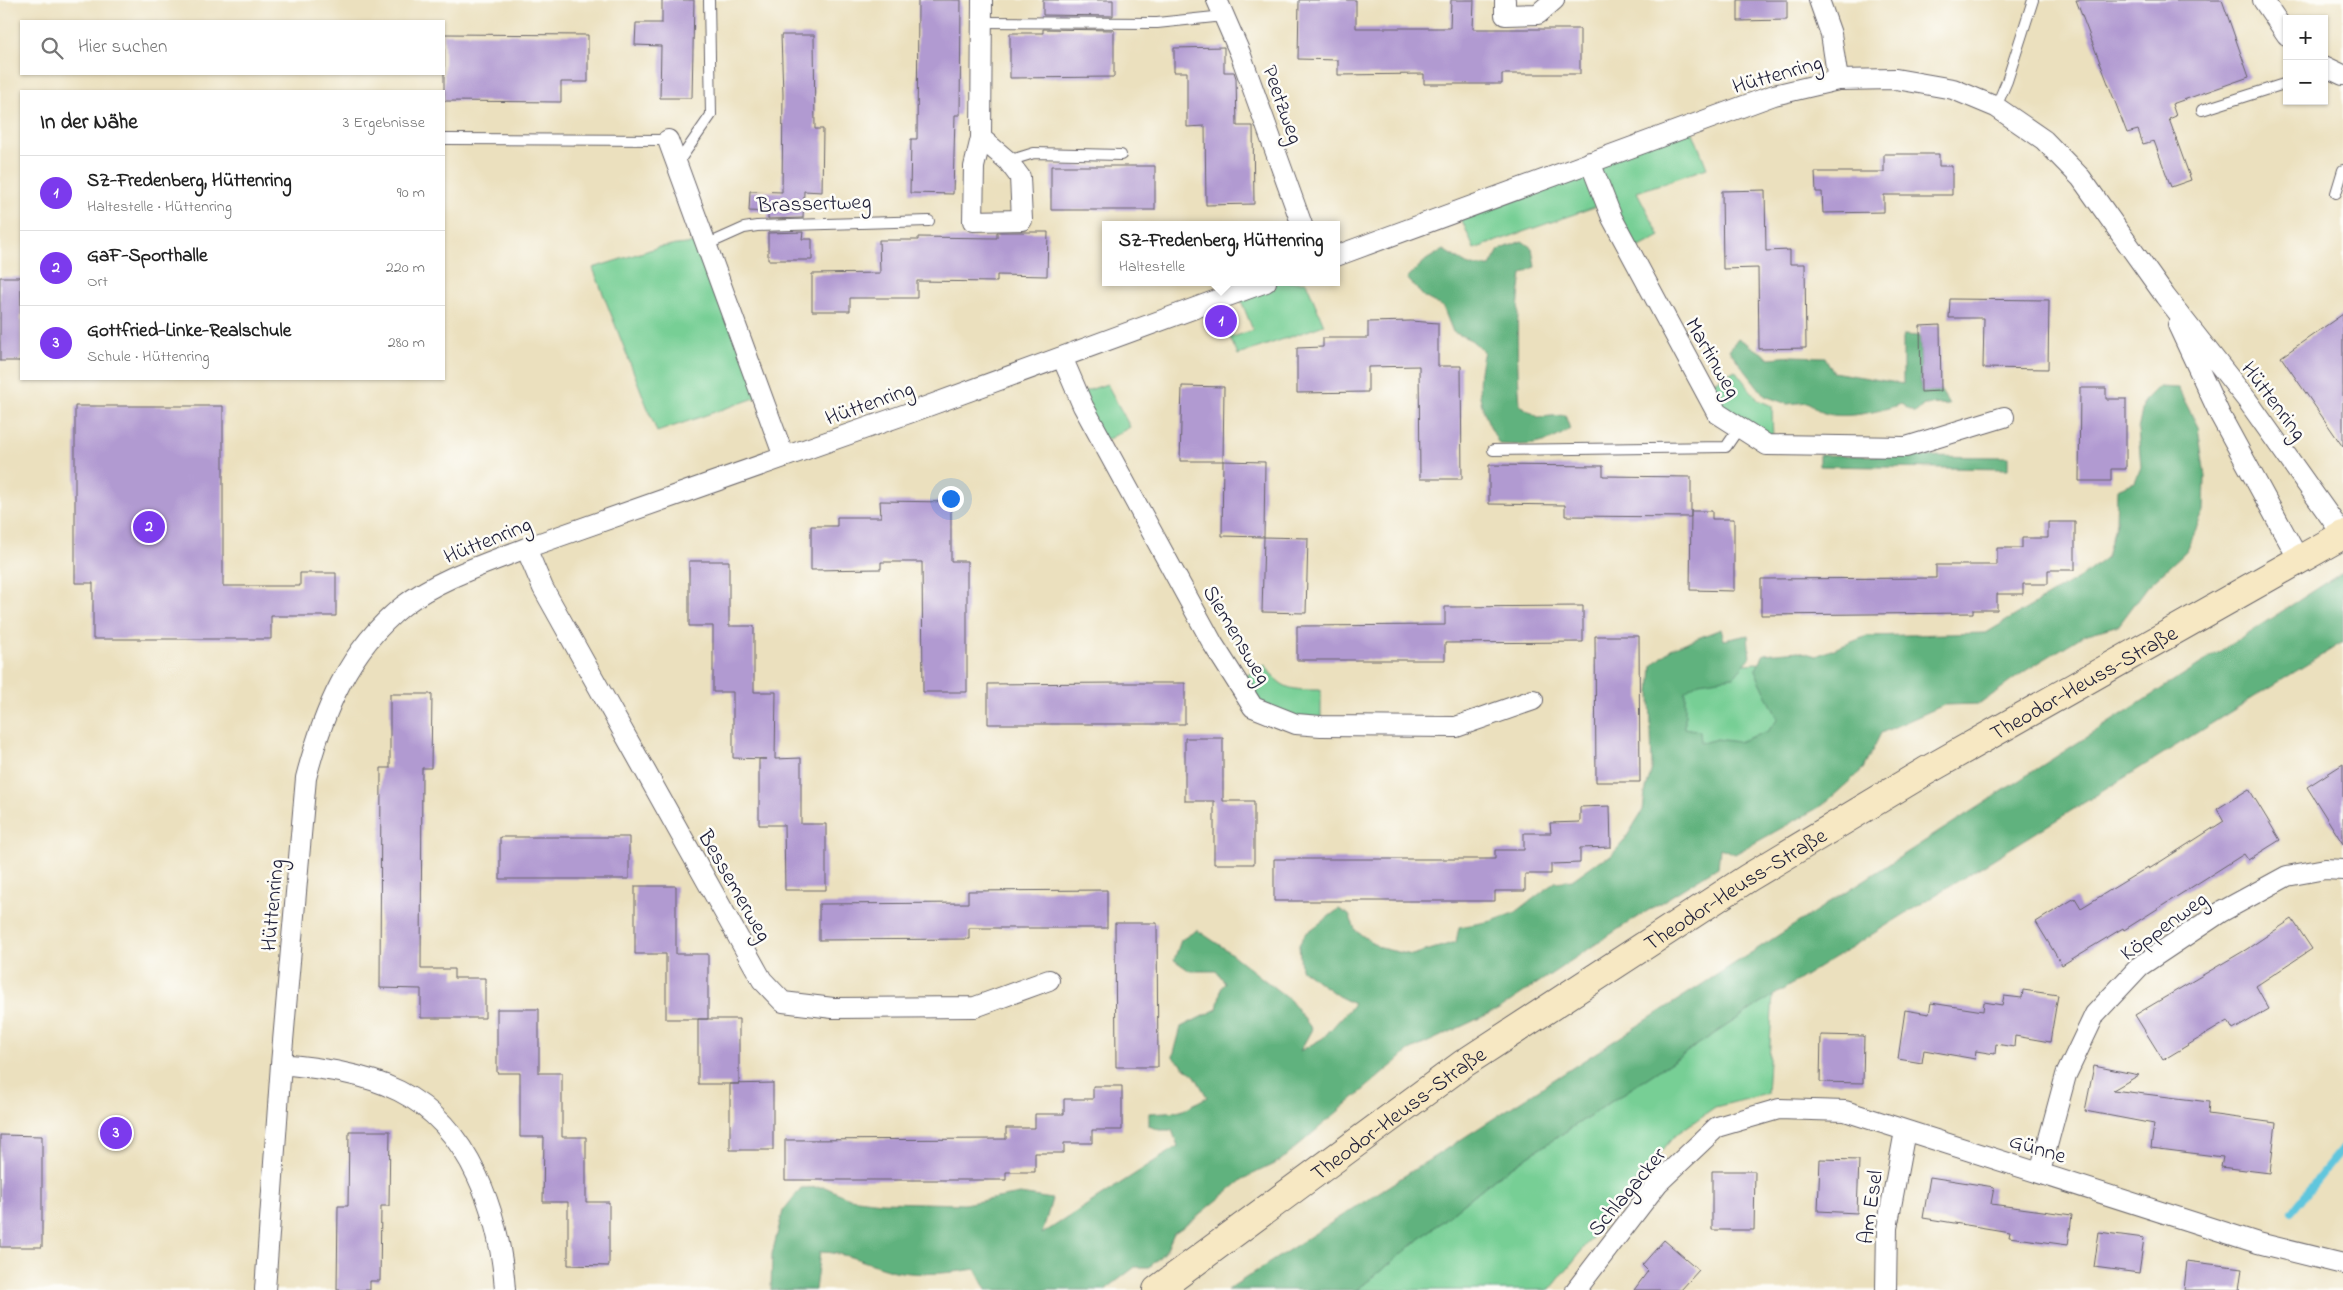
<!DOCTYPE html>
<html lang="de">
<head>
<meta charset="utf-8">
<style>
  :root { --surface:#fff; --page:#f2f2f2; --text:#222; --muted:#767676; --line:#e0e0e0; --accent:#7c3aed }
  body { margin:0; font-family:"Indie Flower",sans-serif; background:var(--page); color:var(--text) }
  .controls { position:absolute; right:15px; top:15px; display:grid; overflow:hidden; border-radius:0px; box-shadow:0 1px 4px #0004 }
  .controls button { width:45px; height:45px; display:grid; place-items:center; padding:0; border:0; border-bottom:1px solid var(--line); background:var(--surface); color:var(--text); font:25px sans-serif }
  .you { position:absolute; left:950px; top:498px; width:18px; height:18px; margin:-12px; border:4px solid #fff; border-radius:50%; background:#1a73e8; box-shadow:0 0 0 8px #1a73e833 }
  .badge { display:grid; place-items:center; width:32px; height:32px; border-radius:50%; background:var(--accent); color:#fff; font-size:16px; font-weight:700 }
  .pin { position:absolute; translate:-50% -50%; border:2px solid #fff; box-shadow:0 1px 5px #0006 }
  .popup { position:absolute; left:1102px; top:221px; width:238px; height:65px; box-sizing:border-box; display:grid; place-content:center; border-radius:0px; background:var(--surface); filter:drop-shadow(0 1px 4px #0005); font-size:16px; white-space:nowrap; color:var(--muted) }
  .popup b { font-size:19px; color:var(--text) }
  .popup::after { content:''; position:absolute; left:50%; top:100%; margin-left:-10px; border:10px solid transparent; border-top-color:var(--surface) }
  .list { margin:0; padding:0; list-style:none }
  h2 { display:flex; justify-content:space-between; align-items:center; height:65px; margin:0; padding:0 20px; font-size:21px }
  h2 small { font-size:16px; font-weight:400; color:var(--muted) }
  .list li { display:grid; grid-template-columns:32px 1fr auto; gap:15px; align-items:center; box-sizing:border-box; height:75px; padding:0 20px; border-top:1px solid var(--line) }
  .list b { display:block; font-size:19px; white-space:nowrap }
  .list p { margin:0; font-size:16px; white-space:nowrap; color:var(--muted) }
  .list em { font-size:16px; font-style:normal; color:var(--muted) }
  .icon { flex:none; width:28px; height:28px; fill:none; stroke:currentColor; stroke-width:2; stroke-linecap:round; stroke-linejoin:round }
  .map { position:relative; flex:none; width:2343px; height:1290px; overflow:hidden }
  .search { position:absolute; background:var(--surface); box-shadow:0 1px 4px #0004; left:20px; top:20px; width:425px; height:55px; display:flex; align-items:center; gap:12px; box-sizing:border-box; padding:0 18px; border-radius:0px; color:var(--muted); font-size:19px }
  .panel { position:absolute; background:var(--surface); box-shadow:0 1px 4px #0004; left:20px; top:90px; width:425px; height:290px; border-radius:0px }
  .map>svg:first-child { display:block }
</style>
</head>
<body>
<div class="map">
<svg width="2343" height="1290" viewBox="0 0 2343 1290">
  <rect width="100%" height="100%" fill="#fdfcf7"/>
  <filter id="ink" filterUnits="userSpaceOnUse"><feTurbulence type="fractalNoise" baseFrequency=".02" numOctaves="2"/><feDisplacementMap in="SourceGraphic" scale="10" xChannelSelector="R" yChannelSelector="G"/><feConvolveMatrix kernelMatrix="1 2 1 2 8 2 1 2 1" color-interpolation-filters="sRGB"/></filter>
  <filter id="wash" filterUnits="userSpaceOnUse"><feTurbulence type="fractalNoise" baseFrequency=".0096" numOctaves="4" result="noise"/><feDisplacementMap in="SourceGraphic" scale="20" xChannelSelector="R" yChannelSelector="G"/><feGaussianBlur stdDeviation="1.12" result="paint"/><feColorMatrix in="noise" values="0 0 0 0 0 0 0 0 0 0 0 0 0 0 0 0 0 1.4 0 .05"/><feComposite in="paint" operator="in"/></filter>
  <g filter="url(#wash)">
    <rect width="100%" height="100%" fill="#ebe0be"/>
    <path fill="#77cf95" stroke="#4c7868" d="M 1690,125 L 1707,168 L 1637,192 L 1660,236 L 1629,253 L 1606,203 L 1474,249 L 1458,211 Z
      M 704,242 L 761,396 L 657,432 L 593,268 L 659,247 Z
      M 1266,282 L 1306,282 L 1324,325 L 1238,355 L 1230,338 L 1253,330 L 1238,293 Z
      M 1735,370 L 1758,400 L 1772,406 L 1773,445 L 1767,445 L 1703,388 Z
      M 1107,384 L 1130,427 L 1103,442 L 1077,394 Z
      M 1758,663 L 1792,728 L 1710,782 L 1675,755 L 1675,681 L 1735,665 Z
      M 1265,665 C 1282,691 1292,690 1321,690 L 1321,726 L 1253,707 L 1237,681 Z
      M 1773,995 L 1767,1094 L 1715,1107 L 1674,1136 L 1550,1290 L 1357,1290 L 1495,1178 Z"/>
    <path fill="#61b27e" stroke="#426a5c" d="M 1522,241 L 1532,248 L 1535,267 L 1522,274 C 1515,319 1517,360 1520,405 L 1538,417 L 1565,415 L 1570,429 C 1545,446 1528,446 1499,444 C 1480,408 1474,392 1484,351 L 1471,340 L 1453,332 L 1443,307 L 1424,297 L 1407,278 L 1426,260 L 1443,250 L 1470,266 L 1490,266 L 1499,250 Z
      M 1903,335 L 1920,336 L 1921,392 L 1941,391 L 1949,404 L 1924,405 L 1915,413 L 1901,404 C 1881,411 1845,420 1824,413 C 1818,411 1812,405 1808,402 L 1787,404 L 1765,396 L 1729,350 L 1738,338 L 1770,358 L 1792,356 L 1825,357 L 1833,372 L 1903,384 Z
      M 2158,387 L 2178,388 L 2198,427 L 2205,477 L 2204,511 L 2186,551 L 2148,586 L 2119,625 L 2084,635 L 2025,671 L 1980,704 L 1944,705 L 1881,733 L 1863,769 L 1823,805 L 1735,854 L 1720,848 L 1718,867 L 1620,928 L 1499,1009 L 1409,1051 L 1280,1161 L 1243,1179 L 1191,1222 L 1174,1233 L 1167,1249 L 1150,1267 L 1135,1267 L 1105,1290 L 986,1290 L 975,1269 C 949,1273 921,1276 895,1271 C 869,1265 847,1252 820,1252 L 815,1290 L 771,1290 L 772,1254 L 783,1211 L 801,1188 L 825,1187 L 849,1198 L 882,1202 L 964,1204 L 1020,1194 L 1052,1199 L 1042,1234 L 1178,1146 L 1172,1130 L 1159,1130 L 1149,1126 L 1149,1113 L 1181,1111 L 1207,1097 L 1195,1076 L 1173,1057 L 1181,1027 L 1217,1009 L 1221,989 L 1225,982 L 1216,971 L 1190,971 L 1174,960 L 1181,940 L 1197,930 L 1224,948 L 1290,1000 L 1312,1029 L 1300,1051 L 1323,1038 L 1354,1004 L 1338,996 L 1301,969 L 1299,945 L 1305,934 L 1339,909 L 1349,915 L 1356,931 L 1380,948 L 1412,955 L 1456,942 L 1459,927 L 1492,921 L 1516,912 L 1555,882 L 1572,880 L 1600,860 L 1611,856 L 1624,841 L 1643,810 L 1645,793 L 1652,768 L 1650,693 L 1652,666 L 1672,648 L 1721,629 L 1724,640 L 1748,635 L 1750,658 L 1733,677 L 1699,682 L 1685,691 L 1685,728 L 1700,731 L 1701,743 L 1717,739 L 1738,742 L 1768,731 L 1778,719 L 1755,671 L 1764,654 L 1799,651 L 1816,656 L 1867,636 L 1986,633 L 2085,574 L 2107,557 L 2116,522 L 2117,489 L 2135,482 L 2141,467 L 2138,430 L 2144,401 Z
      M 1819,455 L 2008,457 L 2008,469 L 1819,466 Z
      M 2343,572 L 2343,642 L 1755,1007 L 1495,1178 L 1357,1290 L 1227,1290 Z"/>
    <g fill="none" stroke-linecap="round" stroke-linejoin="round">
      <path stroke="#60c6dd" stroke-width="8" d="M 2292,1211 L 2343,1148"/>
    </g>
    <g id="blocks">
      <path fill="#b19ad1" d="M 662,0 L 694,0 L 692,98 L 660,98 L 661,46 L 635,45 L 636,23 L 662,23 Z
        M 918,0 L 961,0 L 960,115 L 955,115 L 953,194 L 910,193 L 911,139 L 917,139 Z
        M 1043,0 L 1113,0 L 1113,16 L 1043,15 Z
        M 1299,0 L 1356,0 L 1356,28 L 1450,28 L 1451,0 L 1474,0 L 1473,29 L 1580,29 L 1580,74 L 1502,74 L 1502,84 L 1424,84 L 1424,74 L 1338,75 L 1338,60 L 1298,59 Z
        M 1738,0 L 1787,0 L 1787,20 L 1738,21 Z
        M 2076,0 L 2222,0 L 2249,77 L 2172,104 L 2176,116 L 2169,119 L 2191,180 L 2171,187 L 2154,141 L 2143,144 L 2138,130 L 2127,133 Z
        M 1043,29 L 1114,30 L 1114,77 L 1010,78 L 1010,33 L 1043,33 Z
        M 444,34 L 588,35 L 588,82 L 561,82 L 561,102 L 444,101 Z
        M 781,35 L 814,35 L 815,129 L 823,129 L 822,192 L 804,191 L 803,218 L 768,219 L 768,212 L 749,211 L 750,191 L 782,192 L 783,94 Z
        M 1224,47 L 1224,72 L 1234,72 L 1236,78 L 1237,126 L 1253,126 L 1254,204 L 1206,205 L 1205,126 L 1187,127 L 1187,72 L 1174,72 L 1174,48 Z
        M 1884,154 L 1939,154 L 1939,166 L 1952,166 L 1952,195 L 1884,195 L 1884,212 L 1823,213 L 1822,192 L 1816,192 L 1815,172 L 1884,172 Z
        M 1051,166 L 1155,166 L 1155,210 L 1051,210 Z
        M 1765,190 L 1766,251 L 1790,250 L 1790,264 L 1805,264 L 1806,348 L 1759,349 L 1758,268 L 1723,269 L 1722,191 Z
        M 803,232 L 802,239 L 812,239 L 812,260 L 768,260 L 768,233 Z
        M 997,232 L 1048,232 L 1047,276 L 997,275 L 997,282 L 917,281 L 917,298 L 850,298 L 850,311 L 812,311 L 812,274 L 880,273 L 879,240 L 918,240 L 918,237 L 997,238 Z
        M 0,277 L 21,277 L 21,361 L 0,361 Z
        M 1950,299 L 2049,300 L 2048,369 L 1983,368 L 1984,318 L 1949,318 Z
        M 2343,314 L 2343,447 L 2281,357 Z
        M 1411,321 L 1438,323 L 1438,366 L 1461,366 L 1462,479 L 1420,479 L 1419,366 L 1368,367 L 1368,392 L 1297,393 L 1297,348 L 1323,347 L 1323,338 L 1368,338 L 1368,322 Z
        M 1940,325 L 1941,391 L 1921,392 L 1920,326 Z
        M 1182,386 L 1224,387 L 1223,461 L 1180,461 Z
        M 2080,388 L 2106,388 L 2106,399 L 2126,399 L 2126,469 L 2111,469 L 2111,481 L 2079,481 Z
        M 75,406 L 223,406 L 223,586 L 300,586 L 300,573 L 336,573 L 336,616 L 271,616 L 271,639 L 93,639 L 93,583 L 75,583 Z
        M 1223,461 L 1265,462 L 1264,537 L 1222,536 Z
        M 1489,465 L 1603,466 L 1603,476 L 1691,477 L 1691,517 L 1565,516 L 1565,505 L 1489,504 Z
        M 880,501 L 951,502 L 951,561 L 967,561 L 967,692 L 923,692 L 922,562 L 881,562 L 881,569 L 811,570 L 811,526 L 837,526 L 837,517 L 881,517 Z
        M 1691,511 L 1712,511 L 1712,519 L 1734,519 L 1734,591 L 1690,590 Z
        M 2048,522 L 2075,522 L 2075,570 L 2048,570 L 2048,584 L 2023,584 L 2023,594 L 1997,594 L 1997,610 L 1973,610 L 1973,613 L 1761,615 L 1761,579 L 1936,578 L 1936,565 L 1997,565 L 1997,548 L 2022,548 L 2022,538 L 2048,538 Z
        M 1264,537 L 1308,538 L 1306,613 L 1262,612 Z
        M 689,561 L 729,561 L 729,626 L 754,626 L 754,692 L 776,692 L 775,759 L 801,758 L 801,824 L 826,824 L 826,890 L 785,890 L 784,825 L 759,825 L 759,759 L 767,759 L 733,758 L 733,692 L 713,692 L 713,626 L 689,626 Z
        M 1583,606 L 1583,642 L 1445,643 L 1445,660 L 1297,660 L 1297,626 L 1445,625 L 1445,607 Z
        M 1595,636 L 1639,636 L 1640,782 L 1596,782 Z
        M 1119,683 L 1185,683 L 1185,724 L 988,724 L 988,684 Z
        M 390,694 L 432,694 L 431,768 L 422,768 L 421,969 L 454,969 L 454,978 L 485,978 L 485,1018 L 421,1018 L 421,989 L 380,988 L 381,768 L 390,768 Z
        M 1185,738 L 1223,738 L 1223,801 L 1254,801 L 1254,864 L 1214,864 L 1214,801 L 1185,801 Z
        M 2343,764 L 2343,844 L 2307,787 Z
        M 2249,789 L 2280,840 L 2248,860 L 2244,854 L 2124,930 L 2123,928 L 2062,965 L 2036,922 L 2075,898 L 2081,908 L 2148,867 L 2149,869 L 2224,821 L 2217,809 Z
        M 1610,806 L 1611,847 L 1580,848 L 1580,863 L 1551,864 L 1551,874 L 1525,874 L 1525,891 L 1495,891 L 1495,901 L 1274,901 L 1274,859 L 1495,859 L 1495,850 L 1524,850 L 1524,833 L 1551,833 L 1550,823 L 1580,822 L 1580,807 Z
        M 500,837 L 629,837 L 629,879 L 500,879 Z
        M 635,886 L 676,886 L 676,954 L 708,954 L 708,1019 L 666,1019 L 666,954 L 635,954 Z
        M 1107,890 L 1107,928 L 969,928 L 969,939 L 819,940 L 819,904 L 968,903 L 968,891 Z
        M 2292,919 L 2312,949 L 2256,986 L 2269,1009 L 2233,1030 L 2228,1021 L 2163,1060 L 2135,1015 L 2247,949 Z
        M 1115,923 L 1157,923 L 1158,1067 L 1116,1067 Z
        M 2023,990 L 2058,995 L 2050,1042 L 2015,1036 L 2014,1047 L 1996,1044 L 1995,1054 L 1976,1051 L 1975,1059 L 1924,1050 L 1922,1063 L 1898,1059 L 1905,1010 L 1929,1014 L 1931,1003 L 1983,1011 L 1984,1002 L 2002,1005 L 2004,996 L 2022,998 Z
        M 497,1009 L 539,1009 L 539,1073 L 562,1073 L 562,1137 L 586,1137 L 586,1202 L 609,1202 L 609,1266 L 568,1265 L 568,1202 L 543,1202 L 544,1137 L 520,1137 L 520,1073 L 497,1073 Z
        M 698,1019 L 739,1019 L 739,1084 L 698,1084 Z
        M 1821,1035 L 1864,1036 L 1863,1083 L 1820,1082 Z
        M 2094,1066 L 2139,1075 L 2113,1090 L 2209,1102 L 2208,1114 L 2276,1123 L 2270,1173 L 2221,1167 L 2223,1157 L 2151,1148 L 2154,1124 L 2085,1111 Z
        M 773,1083 L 773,1150 L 730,1150 L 730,1084 Z
        M 1093,1086 L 1122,1086 L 1122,1130 L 1092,1130 L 1092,1143 L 1064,1143 L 1064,1153 L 1035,1153 L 1035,1172 L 1006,1172 L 1006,1180 L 785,1180 L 785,1140 L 1006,1139 L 1006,1128 L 1035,1128 L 1035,1114 L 1064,1114 L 1064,1099 L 1093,1099 Z
        M 349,1131 L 390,1131 L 389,1206 L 381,1206 L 380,1281 L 370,1281 L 370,1290 L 337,1290 L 338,1206 L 348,1206 Z
        M 0,1135 L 42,1136 L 42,1247 L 0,1247 Z
        M 1820,1159 L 1859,1160 L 1857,1213 L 1818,1211 Z
        M 1712,1171 L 1755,1171 L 1754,1230 L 1712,1230 Z
        M 1930,1177 L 1994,1187 L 1991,1204 L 2072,1215 L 2068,1245 L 2009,1237 L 2010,1232 L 1923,1218 Z
        M 2099,1232 L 2144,1238 L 2139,1273 L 2094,1267 Z
        M 1664,1240 L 1699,1270 L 1681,1290 L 1634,1290 L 1648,1271 L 1642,1265 Z
        M 2187,1261 L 2242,1268 L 2239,1290 L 2184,1290 Z"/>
    </g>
  </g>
  <g filter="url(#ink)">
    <use href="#blocks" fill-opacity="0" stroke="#686469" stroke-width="1"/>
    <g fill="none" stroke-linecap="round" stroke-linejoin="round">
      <defs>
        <path id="lane" d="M 982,22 L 1157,23 L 1224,16
          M 1996,107 L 2007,81 L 2033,0
          M 2202,110 L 2287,83
          M 444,139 L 668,140
          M 1008,161 L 1034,153 L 1121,155
          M 677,164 L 711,115 L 709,0
          M 2336,193 L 2343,170
          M 706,245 L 744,228 L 757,226 L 929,221
          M 1493,450 L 1726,447 L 1739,428"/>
        <path id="street" d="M 1217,0 L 1240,53 L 1302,225
          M 1505,0 L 1505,15 L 1538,14 L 1554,0
          M 1819,0 L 1831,34 L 1838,80
          M 2263,0 L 2287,35
          M 2324,66 L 2343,75
          M 981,138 L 1008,161 L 1020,177 L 1022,220 L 973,221 L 974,167 L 981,138 L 982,0
          M 668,140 L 784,457
          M 1590,162 L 1612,218 L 1717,413 L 1767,445 L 1906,447 L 2004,417
          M 1336,256 L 1774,95 L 1838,80 L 1896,79 L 1953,89 L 1996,107 L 2044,140 L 2081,178 L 2165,296 L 2247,400 L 2343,535
          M 2178,325 L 2220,415 L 2299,560
          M 1062,357 L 1083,406 L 1213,644 L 1253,707 L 1296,724 L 1321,726 L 1456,727 L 1533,700
          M 526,548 L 543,588 L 762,980 L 783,1002 L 833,1008 L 975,1007 L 1049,980
          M 281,1064 C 320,1068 363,1073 399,1091 C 471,1127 500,1215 505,1290
          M 2040,1172 L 2066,1075 L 2095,1014 L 2140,966 L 2221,912 L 2287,876 L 2325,869 L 2343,870
          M 265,1290 L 281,1064 L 306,778 C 323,712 348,650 403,606 C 438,579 485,564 526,548 L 909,413 L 1266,282
          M 1576,1290 L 1658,1183 L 1717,1127 L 1779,1109 L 1845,1111 L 2258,1243 L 2343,1264
          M 1886,1290 L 1887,1228 L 1905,1131"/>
        <g id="secondary">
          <path id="s1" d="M 1157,1290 L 1463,1064 L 1748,878 L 1926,771 L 2343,535"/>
        </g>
      </defs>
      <use href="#lane" stroke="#686469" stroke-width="12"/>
      <use href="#street" stroke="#686469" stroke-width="22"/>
      <use href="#secondary" stroke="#686469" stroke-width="30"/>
      <use href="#lane" stroke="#fff" stroke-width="10"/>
      <use href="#street" stroke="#fff" stroke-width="20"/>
      <use href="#secondary" stroke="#f7e8c3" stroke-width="28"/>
    </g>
  </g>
  <g text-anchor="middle" stroke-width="5" stroke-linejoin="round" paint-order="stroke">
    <g font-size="22" fill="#22223b" stroke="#fdfcf7">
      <text transform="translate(1777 73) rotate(-16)" y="8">Hüttenring</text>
      <text transform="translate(1284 104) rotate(70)" y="8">Peetzweg</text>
      <text transform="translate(814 202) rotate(-2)" y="8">Brassertweg</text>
      <text transform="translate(1714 357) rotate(60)" y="8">Martinweg</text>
      <text transform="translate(2275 400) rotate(53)" y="8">Hüttenring</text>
      <text transform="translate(869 402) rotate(-20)" y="8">Hüttenring</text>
      <text transform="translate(487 539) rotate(-22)" y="8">Hüttenring</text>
      <text transform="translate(1238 634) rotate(59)" y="8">Siemensweg</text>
      <text dy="8" stroke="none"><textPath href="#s1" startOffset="1109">Theodor-Heuss-Straße</textPath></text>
      <text transform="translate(736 885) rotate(60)" y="8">Bessemerweg</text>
      <text dy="8" stroke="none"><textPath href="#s1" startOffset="704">Theodor-Heuss-Straße</textPath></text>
      <text transform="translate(271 905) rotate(-85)" y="8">Hüttenring</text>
      <text transform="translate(2163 925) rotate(-36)" y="8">Köppenweg</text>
      <text dy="8" stroke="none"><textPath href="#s1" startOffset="299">Theodor-Heuss-Straße</textPath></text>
      <text transform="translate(2038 1147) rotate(17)" y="8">Günne</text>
      <text transform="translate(1626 1191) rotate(-50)" y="8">Schlagacker</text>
      <text transform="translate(1869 1207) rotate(-82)" y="8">Am Esel</text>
    </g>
  </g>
</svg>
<div class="controls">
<button>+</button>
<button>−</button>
</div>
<div class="you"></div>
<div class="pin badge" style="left:1221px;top:321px">1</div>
<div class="popup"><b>SZ-Fredenberg, Hüttenring</b>Haltestelle</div>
<div class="pin badge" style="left:149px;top:527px">2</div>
<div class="pin badge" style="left:116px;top:1133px">3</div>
<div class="search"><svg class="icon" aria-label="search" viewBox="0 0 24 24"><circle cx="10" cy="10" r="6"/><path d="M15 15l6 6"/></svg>Hier suchen</div>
<section class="panel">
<h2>In der Nähe<small>3 Ergebnisse</small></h2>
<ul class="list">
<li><span class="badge">1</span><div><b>SZ-Fredenberg, Hüttenring</b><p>Haltestelle · Hüttenring</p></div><em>90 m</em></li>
<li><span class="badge">2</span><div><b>GaF-Sporthalle</b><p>Ort</p></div><em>220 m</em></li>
<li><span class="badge">3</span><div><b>Gottfried-Linke-Realschule</b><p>Schule · Hüttenring</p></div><em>280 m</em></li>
</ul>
</section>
</div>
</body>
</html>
